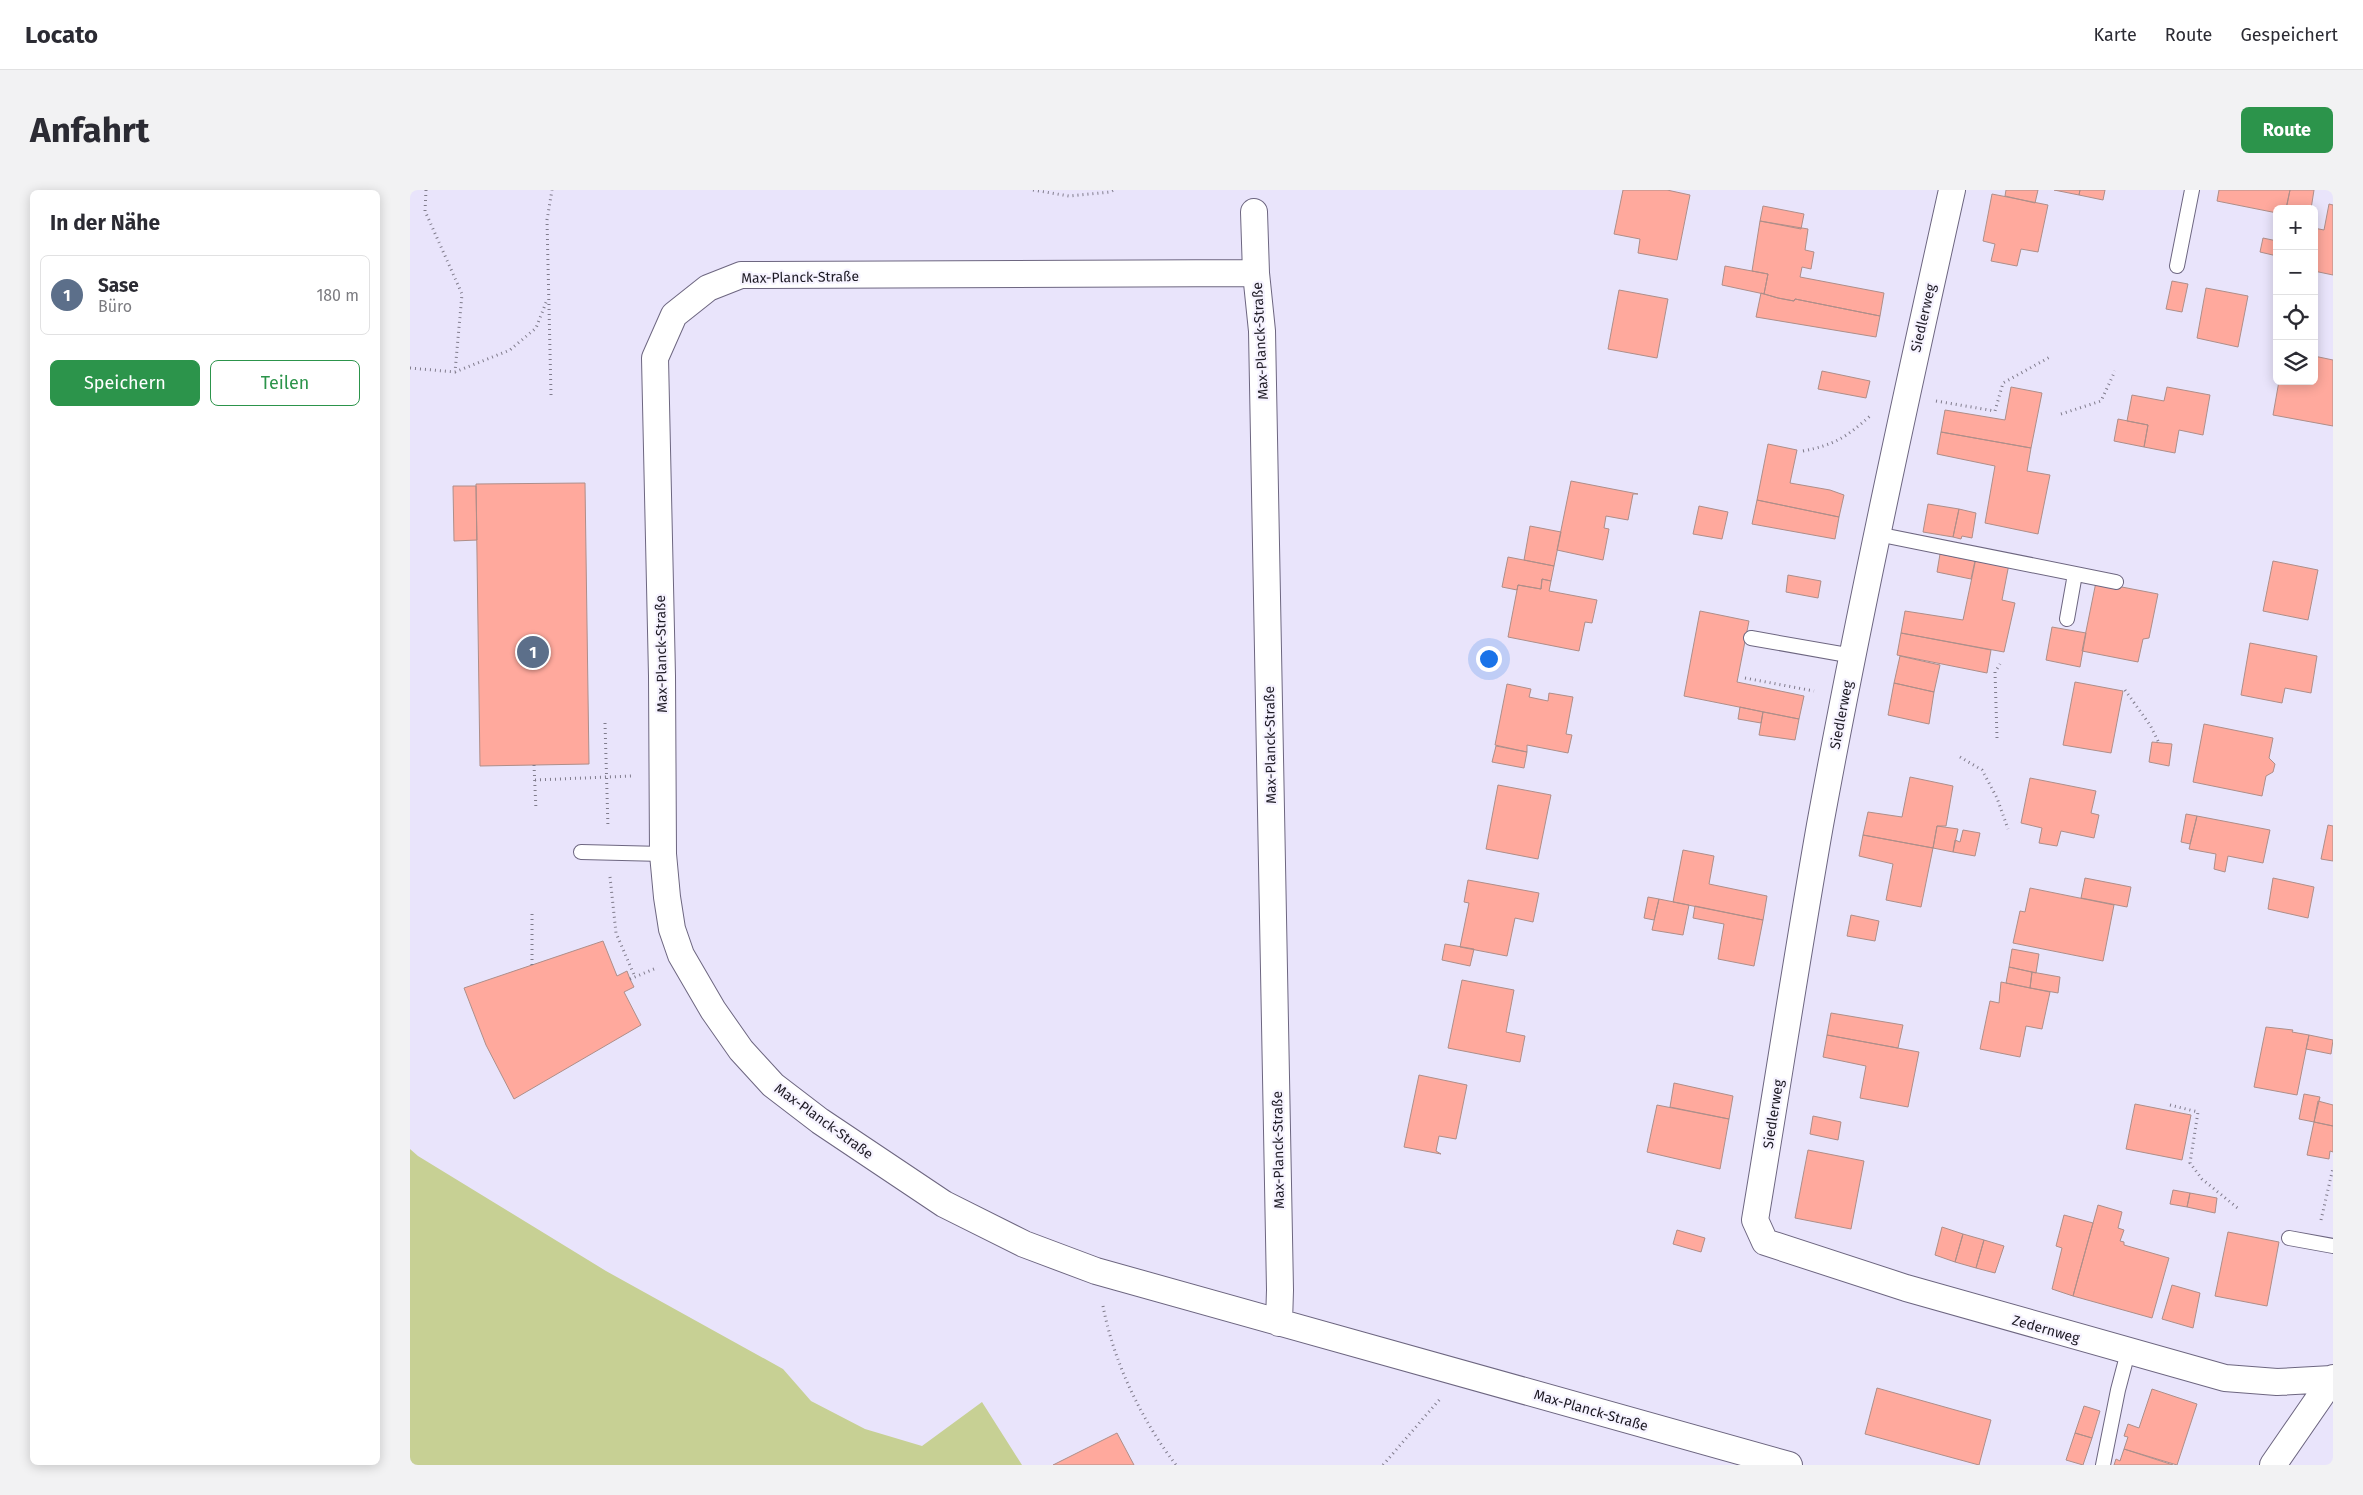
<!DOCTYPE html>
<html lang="de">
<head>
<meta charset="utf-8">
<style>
  :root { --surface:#fff; --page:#f2f2f3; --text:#2b2b33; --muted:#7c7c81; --line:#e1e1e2; --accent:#2c944b }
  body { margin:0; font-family:"Fira Sans",sans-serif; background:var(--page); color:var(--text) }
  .controls { position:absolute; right:15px; top:15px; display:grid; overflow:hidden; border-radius:8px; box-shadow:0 2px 12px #0003 }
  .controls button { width:45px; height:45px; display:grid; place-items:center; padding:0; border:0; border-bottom:1px solid var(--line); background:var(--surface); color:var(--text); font:25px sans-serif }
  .you { position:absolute; left:1078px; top:468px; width:18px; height:18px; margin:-12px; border:4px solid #fff; border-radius:50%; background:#1a73e8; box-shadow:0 0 0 8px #1a73e833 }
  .badge { display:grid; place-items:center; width:32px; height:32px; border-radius:50%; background:var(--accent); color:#fff; font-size:16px; font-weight:700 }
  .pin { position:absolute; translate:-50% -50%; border:2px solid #fff; box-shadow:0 1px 5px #0006 }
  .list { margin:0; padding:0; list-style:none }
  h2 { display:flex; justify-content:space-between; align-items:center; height:65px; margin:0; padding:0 20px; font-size:21px }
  h2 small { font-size:16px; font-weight:400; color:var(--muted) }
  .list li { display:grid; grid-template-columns:32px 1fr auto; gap:15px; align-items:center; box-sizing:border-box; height:80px; margin:0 10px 10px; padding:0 10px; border:1px solid var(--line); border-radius:8px }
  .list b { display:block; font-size:19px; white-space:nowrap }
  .list p { margin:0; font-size:16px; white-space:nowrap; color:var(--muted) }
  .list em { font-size:16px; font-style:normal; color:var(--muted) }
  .actions { display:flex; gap:10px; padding:15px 20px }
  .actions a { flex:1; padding:11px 0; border:1px solid var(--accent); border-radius:8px; text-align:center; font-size:18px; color:var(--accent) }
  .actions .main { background:var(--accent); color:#fff }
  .icon { flex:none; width:28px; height:28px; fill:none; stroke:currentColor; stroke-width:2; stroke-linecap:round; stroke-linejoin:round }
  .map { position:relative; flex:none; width:1923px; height:1275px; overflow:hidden; border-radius:8px }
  header { display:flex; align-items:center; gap:30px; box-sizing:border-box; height:70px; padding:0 25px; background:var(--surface); border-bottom:1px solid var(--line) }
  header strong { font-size:24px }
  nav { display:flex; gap:28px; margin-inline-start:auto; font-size:18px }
  .intro { display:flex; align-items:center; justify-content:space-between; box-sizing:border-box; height:120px; padding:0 30px }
  h1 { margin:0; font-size:35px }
  .button { padding:12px 22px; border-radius:8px; background:var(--accent); color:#fff; font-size:18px; font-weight:700 }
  main { display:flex; gap:30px; padding:0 30px }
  aside { flex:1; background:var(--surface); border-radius:8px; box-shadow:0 2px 12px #0003 }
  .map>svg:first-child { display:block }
</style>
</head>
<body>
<header>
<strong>Locato</strong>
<nav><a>Karte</a><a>Route</a><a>Gespeichert</a></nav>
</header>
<div class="intro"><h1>Anfahrt</h1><a class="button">Route</a></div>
<main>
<aside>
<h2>In der Nähe<small></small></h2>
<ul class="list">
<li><span class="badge" style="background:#5c6f8a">1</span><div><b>Sase</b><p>Büro</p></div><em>180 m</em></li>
</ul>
<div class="actions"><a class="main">Speichern</a><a>Teilen</a></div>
</aside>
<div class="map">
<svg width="1923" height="1275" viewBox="0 0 1923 1275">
  <rect width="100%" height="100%" fill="#e9e4fb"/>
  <path fill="#c7d094" d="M 0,959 L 8,966 L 196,1081 L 373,1179 L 401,1211 L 455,1239 L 512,1256 L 572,1212 L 612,1275 L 0,1275 Z"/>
  <path fill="#ffa99d" stroke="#ae8e89" d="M 1213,0 L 1257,0 L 1280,5 L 1267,70 L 1228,63 L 1230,49 L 1204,44 Z
    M 1596,0 L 1628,0 L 1625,13 L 1595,6 Z
    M 1644,0 L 1670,0 L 1669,5 Z
    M 1670,0 L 1695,0 L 1693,10 L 1669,5 Z
    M 1809,0 L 1880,0 L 1876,19 L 1867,19 L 1867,23 L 1807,11 Z
    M 1880,0 L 1904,0 L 1901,19 L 1876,19 Z
    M 1582,4 L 1638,15 L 1628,62 L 1611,59 L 1607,76 L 1581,71 L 1585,54 L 1573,51 Z
    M 1919,14 L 1923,15 L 1923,85 L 1904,81 L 1904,38 L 1914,40 Z
    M 1353,16 L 1394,24 L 1391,39 L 1350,31 Z
    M 1350,31 L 1398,39 L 1395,60 L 1404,62 L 1401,79 L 1392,77 L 1390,87 L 1474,103 L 1470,126 L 1385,109 L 1384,111 L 1368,108 L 1354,104 L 1358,84 L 1342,81 Z
    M 1853,48 L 1867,51 L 1867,66 L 1850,62 Z
    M 1315,76 L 1358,84 L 1354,104 L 1312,95 Z
    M 1762,91 L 1778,94 L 1772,122 L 1756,119 Z
    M 1796,98 L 1838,106 L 1828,157 L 1787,148 Z
    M 1209,100 L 1258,109 L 1247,168 L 1198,159 Z
    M 1351,103 L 1368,108 L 1384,111 L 1385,109 L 1470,126 L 1466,147 L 1346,127 Z
    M 1904,166 L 1923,170 L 1923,236 L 1863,225 L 1869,191 L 1904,191 Z
    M 1412,181 L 1460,191 L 1456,208 L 1408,199 Z
    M 1601,197 L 1632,203 L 1621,258 L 1531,242 L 1535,220 L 1595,230 Z
    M 1757,197 L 1800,205 L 1793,245 L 1769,240 L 1765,263 L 1734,257 L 1738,235 L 1717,231 L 1722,205 L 1754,211 Z
    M 1708,229 L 1738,235 L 1734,257 L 1704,251 Z
    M 1531,242 L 1621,258 L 1617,281 L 1640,285 L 1628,344 L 1575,333 L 1585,276 L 1527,264 Z
    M 1358,254 L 1387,260 L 1380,293 L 1420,300 L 1434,305 L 1429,327 L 1347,310 Z
    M 1161,291 L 1228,304 L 1223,304 L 1218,330 L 1196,326 L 1194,338 L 1199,339 L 1193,370 L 1147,360 Z
    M 175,293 L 179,574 L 70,576 L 66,294 Z
    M 43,296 L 66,296 L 67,350 L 44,351 Z
    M 1347,310 L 1429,327 L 1425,349 L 1342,334 Z
    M 1518,314 L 1549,319 L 1543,347 L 1513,342 Z
    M 1289,316 L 1318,322 L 1312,349 L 1283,344 Z
    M 1549,319 L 1566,323 L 1562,348 L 1552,346 L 1551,349 L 1543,347 Z
    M 1120,336 L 1151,342 L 1144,376 L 1114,370 Z
    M 1530,364 L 1565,371 L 1561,389 L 1527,382 Z
    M 1098,367 L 1144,376 L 1141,391 L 1132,389 L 1131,399 L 1108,395 L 1107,400 L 1092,397 Z
    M 1566,368 L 1599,374 L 1592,410 L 1605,413 L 1594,462 L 1491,443 L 1495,421 L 1553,430 Z
    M 1863,371 L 1908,380 L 1898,430 L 1853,421 Z
    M 1378,385 L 1411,391 L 1408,408 L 1376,402 Z
    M 1132,389 L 1141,391 L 1139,401 L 1187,410 L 1182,433 L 1175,432 L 1169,461 L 1098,447 L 1108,395 L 1131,399 Z
    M 1686,392 L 1748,404 L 1739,448 L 1733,449 L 1728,472 L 1672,461 Z
    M 1290,421 L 1339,431 L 1327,492 L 1394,506 L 1389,529 L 1274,506 Z
    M 1642,437 L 1676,443 L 1670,477 L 1636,470 Z
    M 1491,443 L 1581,460 L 1577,483 L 1487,465 Z
    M 1840,453 L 1907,466 L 1901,503 L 1875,498 L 1872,513 L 1831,505 Z
    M 1490,466 L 1530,475 L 1524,502 L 1484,493 Z
    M 1665,492 L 1713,501 L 1701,563 L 1653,555 Z
    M 1484,493 L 1524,502 L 1519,534 L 1478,525 Z
    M 1097,494 L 1121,499 L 1119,507 L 1138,511 L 1139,503 L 1163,507 L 1156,544 L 1162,545 L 1158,563 L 1117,555 L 1117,562 L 1085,555 Z
    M 1330,517 L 1353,522 L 1351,533 L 1328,529 Z
    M 1353,522 L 1389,529 L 1385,550 L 1349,545 Z
    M 1794,534 L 1863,548 L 1859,568 L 1865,574 L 1863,582 L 1856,586 L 1852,606 L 1783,592 Z
    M 1742,552 L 1762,554 L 1759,576 L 1739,572 Z
    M 1086,556 L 1117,562 L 1114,578 L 1082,572 Z
    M 1500,587 L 1543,596 L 1536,636 L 1527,636 L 1523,658 L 1453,645 L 1458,622 L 1492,627 Z
    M 1620,588 L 1686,601 L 1681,623 L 1689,625 L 1684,648 L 1651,641 L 1647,656 L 1629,653 L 1632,638 L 1611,633 Z
    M 1088,595 L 1141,605 L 1128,669 L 1076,659 Z
    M 1776,624 L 1787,626 L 1780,654 L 1771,652 Z
    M 1787,626 L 1860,640 L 1853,673 L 1818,666 L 1815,682 L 1804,679 L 1806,664 L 1779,659 Z
    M 1918,635 L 1923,636 L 1923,671 L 1911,669 Z
    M 1527,636 L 1548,639 L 1543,662 L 1523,658 Z
    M 1553,640 L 1570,643 L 1565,666 L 1543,662 L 1545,650 L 1550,652 Z
    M 1453,645 L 1523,658 L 1511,717 L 1476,710 L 1483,674 L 1449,666 Z
    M 1273,660 L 1304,666 L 1299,694 L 1357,706 L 1353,730 L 1263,712 Z
    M 1675,688 L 1721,697 L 1717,717 L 1671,708 Z
    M 1863,688 L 1904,697 L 1898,728 L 1858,719 Z
    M 1058,690 L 1129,703 L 1123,732 L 1105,728 L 1097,766 L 1050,757 L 1059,713 L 1054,712 Z
    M 1620,698 L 1704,715 L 1693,771 L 1603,753 L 1610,721 L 1615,722 Z
    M 1238,707 L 1249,709 L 1244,730 L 1234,728 Z
    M 1249,709 L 1279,715 L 1273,745 L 1242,740 Z
    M 1285,716 L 1353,730 L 1344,776 L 1308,769 L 1314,734 L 1283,728 Z
    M 1441,725 L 1469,731 L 1465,751 L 1437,746 Z
    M 193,751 L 207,786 L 217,781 L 220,789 L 224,797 L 214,802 L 231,835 L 104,909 L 76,855 L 54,798 Z
    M 1035,754 L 1064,759 L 1060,776 L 1032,770 Z
    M 1602,759 L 1629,764 L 1626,783 L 1599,777 Z
    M 1599,777 L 1622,782 L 1620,798 L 1596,793 Z
    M 1622,782 L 1650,787 L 1648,803 L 1620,798 Z
    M 1052,790 L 1104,800 L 1096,842 L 1115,846 L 1110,872 L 1038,858 Z
    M 1591,792 L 1640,802 L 1632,839 L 1616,836 L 1610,867 L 1570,859 L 1580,811 L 1589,813 Z
    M 1421,823 L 1493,835 L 1488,858 L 1417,845 Z
    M 1856,837 L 1883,840 L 1882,842 L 1899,845 L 1887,905 L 1844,897 Z
    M 1417,845 L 1509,862 L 1498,917 L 1450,908 L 1456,876 L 1413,867 Z
    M 1899,845 L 1923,850 L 1921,864 L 1896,859 Z
    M 1009,885 L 1057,895 L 1046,949 L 1029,946 L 1026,961 L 1031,964 L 994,957 Z
    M 1264,893 L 1323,906 L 1319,929 L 1260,917 Z
    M 1894,904 L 1910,907 L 1904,932 L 1889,929 Z
    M 1908,911 L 1923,915 L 1923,936 L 1904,932 Z
    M 1725,914 L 1781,925 L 1772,970 L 1716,959 Z
    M 1247,915 L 1319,929 L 1310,979 L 1237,962 Z
    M 1403,926 L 1431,932 L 1428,950 L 1400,944 Z
    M 1904,932 L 1923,936 L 1923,962 L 1920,961 L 1919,969 L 1897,965 Z
    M 1398,960 L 1454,971 L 1441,1039 L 1385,1028 Z
    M 1763,1000 L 1780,1003 L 1777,1017 L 1760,1014 Z
    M 1780,1003 L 1807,1008 L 1805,1023 L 1777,1017 Z
    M 1688,1015 L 1712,1022 L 1708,1038 L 1714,1040 L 1710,1051 L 1714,1052 L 1714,1055 L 1759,1068 L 1742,1128 L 1663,1106 Z
    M 1654,1025 L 1683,1033 L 1663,1106 L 1642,1099 L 1652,1058 L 1646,1056 Z
    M 1532,1037 L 1553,1044 L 1545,1072 L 1525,1065 Z
    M 1267,1040 L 1295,1048 L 1291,1062 L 1263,1054 Z
    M 1818,1042 L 1869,1052 L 1857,1116 L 1805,1106 Z
    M 1553,1044 L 1574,1050 L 1566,1078 L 1545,1072 Z
    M 1574,1050 L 1594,1056 L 1585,1083 L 1566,1078 Z
    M 1762,1095 L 1790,1103 L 1783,1138 L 1752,1129 Z
    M 1467,1198 L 1581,1230 L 1569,1275 L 1455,1244 Z
    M 1742,1199 L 1787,1214 L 1767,1275 L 1714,1259 L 1718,1247 L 1714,1246 L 1718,1234 L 1729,1238 Z
    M 1674,1216 L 1690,1221 L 1682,1248 L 1665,1243 Z
    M 707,1243 L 724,1275 L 643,1275 Z
    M 1665,1243 L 1682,1248 L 1673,1275 L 1656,1270 Z
    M 1714,1259 L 1763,1275 L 1704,1275 L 1706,1269 L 1710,1271 Z"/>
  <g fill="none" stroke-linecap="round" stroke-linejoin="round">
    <defs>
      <path id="lane" d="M 1767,76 L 1782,0
        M 1467,344 L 1706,392
        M 1657,429 L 1665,384
        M 1341,448 L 1443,466
        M 171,662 L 253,664
        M 1879,1048 L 1923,1056
        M 1693,1275 L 1708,1200 L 1718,1162"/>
      <path id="street" d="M 1542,0 C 1495,211 1449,422 1410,635 C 1387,766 1367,898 1345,1030 L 1355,1052 L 1496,1098 L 1815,1188 L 1867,1192 L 1922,1189
        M 844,22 L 846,83
        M 869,1133 L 870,1100 L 852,141 L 846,83 L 331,85 L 298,98 L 264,125 L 245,168 L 252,486 L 253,664 L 257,707 L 262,739 L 271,765 L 303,820 L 331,860 L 363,895 L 410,931 L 534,1014 L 614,1054 L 686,1081 L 1379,1275
        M 1863,1275 L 1923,1188"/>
    </defs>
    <use href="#lane" stroke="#6d6680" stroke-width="16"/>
    <use href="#street" stroke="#6d6680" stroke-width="28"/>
    <path stroke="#807c8c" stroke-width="3" stroke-dasharray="1 4" stroke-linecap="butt" d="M 16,0 L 15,21 L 52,104 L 45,182
      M 623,0 L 659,6 L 700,2 L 704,0
      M 0,178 L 45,182 L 100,160 L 126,138 L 137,110
      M 141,205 L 137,30 L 142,0
      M 1526,211 L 1585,221 L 1593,193 L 1640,167
      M 1651,224 L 1691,211 L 1705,181
      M 1393,261 C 1424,255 1437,247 1460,226
      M 1335,488 L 1404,501
      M 1715,500 L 1740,535 L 1749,553
      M 195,533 L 198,638
      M 1587,548 L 1585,482 L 1590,474
      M 1550,567 L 1572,580 L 1587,608 L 1598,639
      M 124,575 L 126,620
      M 125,590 L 222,586
      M 200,687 L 206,743 L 225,787
      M 122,724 L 122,775
      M 220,789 L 244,779
      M 1760,915 L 1788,922 L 1780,973 L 1792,989 L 1830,1020
      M 1911,1030 L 1923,978
      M 693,1116 C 704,1173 731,1229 766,1275
      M 973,1275 L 1030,1209"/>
    <use href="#lane" stroke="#fff" stroke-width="14"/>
    <use href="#street" stroke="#fff" stroke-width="26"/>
  </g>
  <g text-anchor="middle" stroke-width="4.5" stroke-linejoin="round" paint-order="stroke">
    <g font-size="14" fill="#1d1a24" stroke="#f6f3ff">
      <text transform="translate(390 87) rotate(-1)" y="5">Max-Planck-Straße</text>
      <text transform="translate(1513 128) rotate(-77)" y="5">Siedlerweg</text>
      <text transform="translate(850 151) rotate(-93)" y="5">Max-Planck-Straße</text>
      <text transform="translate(251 464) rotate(-91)" y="5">Max-Planck-Straße</text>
      <text transform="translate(1431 525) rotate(-79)" y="5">Siedlerweg</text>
      <text transform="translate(860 555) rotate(-91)" y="5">Max-Planck-Straße</text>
      <text transform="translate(1363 924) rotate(-81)" y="5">Siedlerweg</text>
      <text transform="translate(414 931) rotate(36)" y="5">Max-Planck-Straße</text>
      <text transform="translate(868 960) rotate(-91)" y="5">Max-Planck-Straße</text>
      <text transform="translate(1636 1139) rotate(16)" y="5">Zedernweg</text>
      <text transform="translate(1181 1220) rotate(16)" y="5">Max-Planck-Straße</text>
    </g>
  </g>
</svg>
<div class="controls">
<button>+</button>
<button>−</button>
<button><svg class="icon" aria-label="locate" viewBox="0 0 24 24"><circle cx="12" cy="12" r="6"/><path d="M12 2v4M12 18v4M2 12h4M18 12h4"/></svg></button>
<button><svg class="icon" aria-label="layers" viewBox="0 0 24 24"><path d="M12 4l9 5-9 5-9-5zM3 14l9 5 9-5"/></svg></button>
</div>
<div class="you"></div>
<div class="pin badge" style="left:123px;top:462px;background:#5c6f8a">1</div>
</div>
</main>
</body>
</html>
